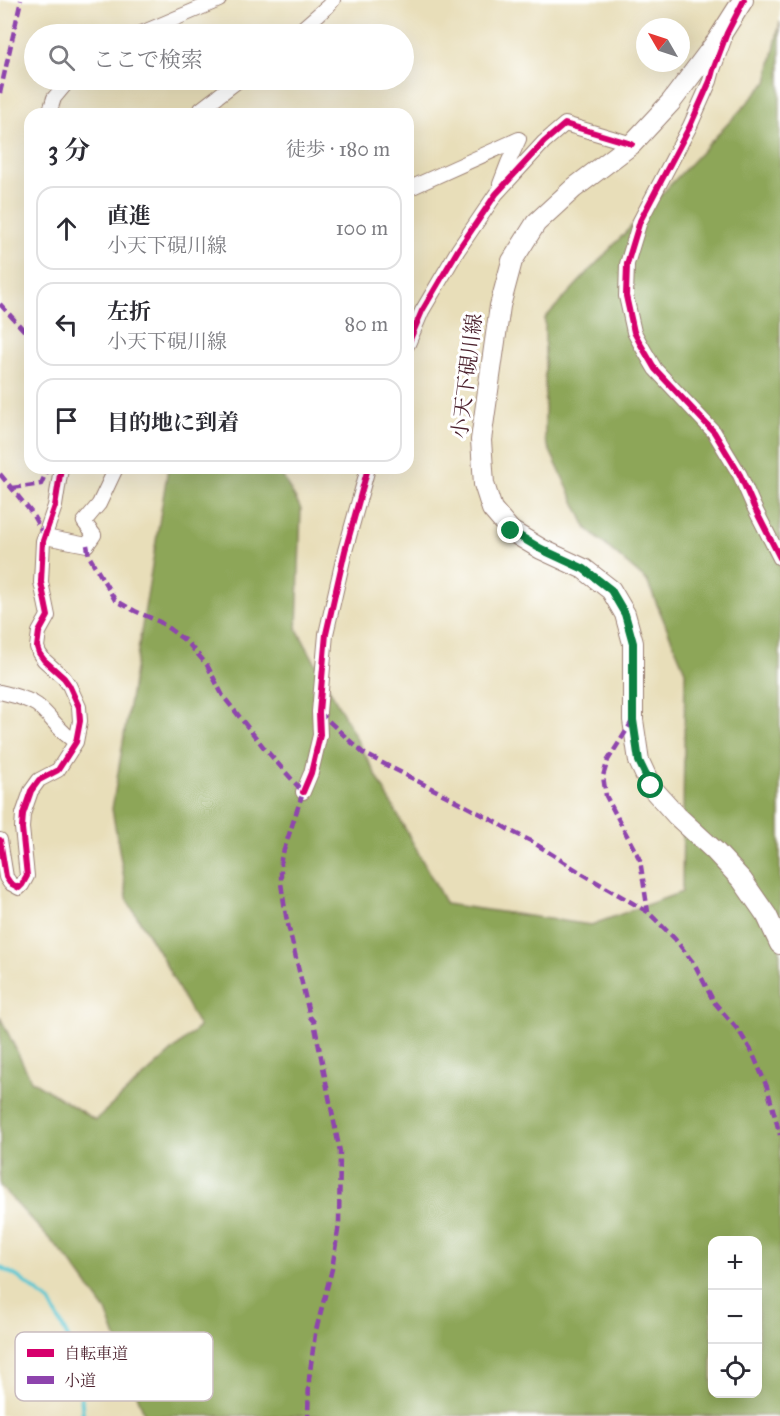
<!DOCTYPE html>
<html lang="ja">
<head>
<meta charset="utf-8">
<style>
  :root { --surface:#fff; --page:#f2f2f3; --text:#2b2b33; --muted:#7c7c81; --line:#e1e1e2 }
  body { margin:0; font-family:"IM FELL Great Primer","Noto Serif JP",serif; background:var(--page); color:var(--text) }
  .controls { position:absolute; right:18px; bottom:18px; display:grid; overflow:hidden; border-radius:12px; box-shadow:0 6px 24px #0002 }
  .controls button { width:54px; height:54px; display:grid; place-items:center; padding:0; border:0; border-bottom:2px solid var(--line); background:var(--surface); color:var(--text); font:30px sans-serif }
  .compass { position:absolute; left:636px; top:18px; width:54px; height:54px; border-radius:50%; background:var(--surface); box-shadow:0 6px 24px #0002; rotate:309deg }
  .stop { position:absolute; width:18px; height:18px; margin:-14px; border:4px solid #0b8043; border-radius:50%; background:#fff }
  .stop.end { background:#0b8043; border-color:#fff; box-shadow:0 2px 6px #0008 }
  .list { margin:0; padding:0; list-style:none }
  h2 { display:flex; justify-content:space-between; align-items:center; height:78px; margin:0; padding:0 24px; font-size:26px }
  h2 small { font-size:20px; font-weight:400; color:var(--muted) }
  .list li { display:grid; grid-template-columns:39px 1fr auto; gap:18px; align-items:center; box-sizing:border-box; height:84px; margin:0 12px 12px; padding:0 12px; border:2px solid var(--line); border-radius:18px }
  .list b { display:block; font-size:22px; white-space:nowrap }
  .list p { margin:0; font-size:20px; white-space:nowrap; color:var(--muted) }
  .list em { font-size:20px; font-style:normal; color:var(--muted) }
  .icon { flex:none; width:33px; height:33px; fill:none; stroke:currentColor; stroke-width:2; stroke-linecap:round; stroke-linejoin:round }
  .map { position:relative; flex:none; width:780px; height:1416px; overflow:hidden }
  .search { position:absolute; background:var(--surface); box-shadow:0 6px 24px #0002; left:24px; top:24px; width:390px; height:66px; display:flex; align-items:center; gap:15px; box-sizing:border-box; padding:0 21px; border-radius:33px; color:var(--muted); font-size:22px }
  .panel { position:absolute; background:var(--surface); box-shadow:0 6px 24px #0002; left:24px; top:108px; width:390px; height:366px; border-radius:18px }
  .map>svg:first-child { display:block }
</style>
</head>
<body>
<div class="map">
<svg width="780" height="1416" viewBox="0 0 780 1416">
  <rect width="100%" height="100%" fill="#fff"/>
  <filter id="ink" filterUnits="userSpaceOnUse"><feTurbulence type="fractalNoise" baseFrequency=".0167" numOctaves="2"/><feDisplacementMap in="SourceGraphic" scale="12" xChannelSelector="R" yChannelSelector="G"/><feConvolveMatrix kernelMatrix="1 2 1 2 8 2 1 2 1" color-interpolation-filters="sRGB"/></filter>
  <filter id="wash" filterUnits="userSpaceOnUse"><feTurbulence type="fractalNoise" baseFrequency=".008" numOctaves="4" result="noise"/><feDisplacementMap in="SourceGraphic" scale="24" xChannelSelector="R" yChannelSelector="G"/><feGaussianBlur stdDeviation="1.35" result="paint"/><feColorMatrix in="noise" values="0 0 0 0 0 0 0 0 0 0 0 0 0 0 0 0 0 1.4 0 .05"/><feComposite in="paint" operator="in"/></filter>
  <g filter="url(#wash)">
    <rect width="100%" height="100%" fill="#e8deb9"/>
    <path fill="#8da658" stroke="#6c6242" stroke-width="1.5" fill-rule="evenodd" d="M 780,22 L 780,1416 L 145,1416 L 106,1311 L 69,1260 L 0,1186 L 0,1017 L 31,1080 L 95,1120 L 199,1027 L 159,952 L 128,902 L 112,809 L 168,468 L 278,468 L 301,509 L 297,629 L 446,904 L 591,925 L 682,892 L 685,671 L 647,581 L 587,529 L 545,440 L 545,318 L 767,82 ZM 712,1240 L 758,1240 L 758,1394 L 712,1394 Z"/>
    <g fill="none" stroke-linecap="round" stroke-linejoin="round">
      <path stroke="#59c6d2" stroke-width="4" d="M 0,1267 L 18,1277 L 50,1302 L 71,1344 L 79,1371 L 83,1416"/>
    </g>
  </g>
  <g filter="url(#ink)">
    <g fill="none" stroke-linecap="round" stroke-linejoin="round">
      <defs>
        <path id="street" d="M 139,34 L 219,0
          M 296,34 L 328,6 L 333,0
          M 724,40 L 713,70 L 710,81 L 690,126 L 640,221 L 627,264 L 626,296 L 634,332 L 641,345 L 655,369 L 714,432 L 740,475 L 754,507 L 780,558
          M 49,114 L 54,98 L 69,80
          M 198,114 L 201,109 L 239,80
          M 500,184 L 508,163 L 519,139
          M 408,189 L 519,139
          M 408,344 L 422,311 L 458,250 L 496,194 L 544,142 L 565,124 L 632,144
          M 45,537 L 87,545 L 94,535 L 84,522 L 99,504 L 116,468
          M 0,692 C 12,695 27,698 37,705 C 51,716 60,733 76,742
          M 303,792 L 311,773 L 320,735 L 319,712 L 326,634 L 345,551 L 368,468
          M 0,840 L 6,877 L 10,883 L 19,888 L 22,885 L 27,876 L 22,828 L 23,814 L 31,791 L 39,780 L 58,770 L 76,742 L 80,721 L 79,707 L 69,685 L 64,678 L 44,660 L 39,653 L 37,647 L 39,632 L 48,616 L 41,582 L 43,541 L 55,506 L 61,468"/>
        <path id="secondary" d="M 743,0 L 717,41 L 671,102 L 632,144 L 574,188 L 536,223 L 512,261 L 500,306 L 481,440 L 484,484 L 492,509 L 511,531 L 541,549 L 584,569 L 611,590 L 625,614 L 633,643 L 633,720 L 639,761 L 651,787 L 677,816 L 715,851 L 742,880 L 767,916 L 780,944"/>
      </defs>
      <use href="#street" stroke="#997e72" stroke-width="16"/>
      <use href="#secondary" stroke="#997e72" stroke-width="22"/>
      <use href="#street" stroke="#fff" stroke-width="14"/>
      <use href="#secondary" stroke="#fff" stroke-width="20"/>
      <path stroke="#8e44ad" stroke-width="4.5" stroke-dasharray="9 4.5" stroke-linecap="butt" d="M 0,93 L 21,0
        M 0,304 L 30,337
        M 0,474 L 31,512 L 45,537
        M 12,488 L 41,484 L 48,468
        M 87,545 L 89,556 L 115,600 L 135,611 L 160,622 L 187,642 L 207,665 L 223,696 L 265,749 L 303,792 L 281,859 L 281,883 L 286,916 L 310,1017 L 314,1022 L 340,1152 L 339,1224 L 332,1269 L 315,1334 L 309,1379 L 308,1416
        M 319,712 L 363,753 L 435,790 L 498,823 L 509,830 L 531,841 L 581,873 L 648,912 L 675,939 L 695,965 L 714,1002 L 739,1031 L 752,1052 L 767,1087 L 780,1135
        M 633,720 L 608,760 L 603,776 L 606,796 L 640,860 L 648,912"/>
      <defs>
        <path id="cycleway" d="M 744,0 L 727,33 L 713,70 L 710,81 L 690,126 L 640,221 L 627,264 L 626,296 L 634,332 L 641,345 L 655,369 L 714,432 L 740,475 L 754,507 L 780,558
          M 408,344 L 422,311 L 458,250 L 496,194 L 544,142 L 565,124 L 632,144
          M 303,792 L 311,773 L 320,735 L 319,712 L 326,634 L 345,551 L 368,468
          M 0,840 L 6,877 L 10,883 L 19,888 L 22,885 L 27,876 L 22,828 L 23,814 L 31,791 L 39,780 L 58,770 L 76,742 L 80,721 L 79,707 L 69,685 L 64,678 L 44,660 L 39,653 L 37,647 L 39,632 L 48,616 L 41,582 L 43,541 L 55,506 L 61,468"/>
      </defs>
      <use href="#cycleway" stroke="#fff" stroke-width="10"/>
      <use href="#cycleway" stroke="#d6006c" stroke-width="6"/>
    </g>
  </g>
  <g fill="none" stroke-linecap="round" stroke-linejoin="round" filter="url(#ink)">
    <path stroke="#0b8043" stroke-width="8" d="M 511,531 L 541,549 L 584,569 L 611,590 L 625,614 L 633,643 L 633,720 L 639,761 L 651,786"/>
  </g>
  <g text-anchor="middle" stroke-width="6" stroke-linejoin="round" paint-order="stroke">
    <g font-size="21" fill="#4a1f2b" stroke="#fff">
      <text transform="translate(467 376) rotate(-83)" y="7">小天下硯川線</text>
    </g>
  </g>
  <rect x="15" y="1332" width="198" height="69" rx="9" fill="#fff" stroke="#c9bcbf" stroke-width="1.5"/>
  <rect x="27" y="1349" width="27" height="8" fill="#d6006c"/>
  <rect x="27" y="1376" width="27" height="8" fill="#8e44ad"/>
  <g font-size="16" fill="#4a1f2b">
    <text x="64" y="1359">自転車道</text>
    <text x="64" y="1386">小道</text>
  </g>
</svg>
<div class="controls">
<button>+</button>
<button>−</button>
<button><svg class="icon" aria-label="locate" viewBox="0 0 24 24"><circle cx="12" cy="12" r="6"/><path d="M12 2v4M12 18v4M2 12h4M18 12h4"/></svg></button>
</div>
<svg class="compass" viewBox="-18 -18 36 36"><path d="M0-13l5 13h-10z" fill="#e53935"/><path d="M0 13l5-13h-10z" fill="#7c7c81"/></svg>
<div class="stop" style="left:651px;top:786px"></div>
<div class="stop end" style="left:511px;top:531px"></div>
<div class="search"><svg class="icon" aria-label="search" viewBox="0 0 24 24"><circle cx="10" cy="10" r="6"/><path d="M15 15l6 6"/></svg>ここで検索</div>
<section class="panel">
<h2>3 分<small>徒歩 · 180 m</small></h2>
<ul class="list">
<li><svg class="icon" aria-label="ahead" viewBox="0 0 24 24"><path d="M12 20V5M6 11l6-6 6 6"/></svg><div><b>直進</b><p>小天下硯川線</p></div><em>100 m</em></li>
<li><svg class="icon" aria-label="left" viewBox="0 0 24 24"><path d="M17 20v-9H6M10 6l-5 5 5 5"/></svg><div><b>左折</b><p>小天下硯川線</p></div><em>80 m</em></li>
<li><svg class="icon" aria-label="arrive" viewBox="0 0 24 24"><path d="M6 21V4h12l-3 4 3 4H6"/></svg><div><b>目的地に到着</b></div></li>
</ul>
</section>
</div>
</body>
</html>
